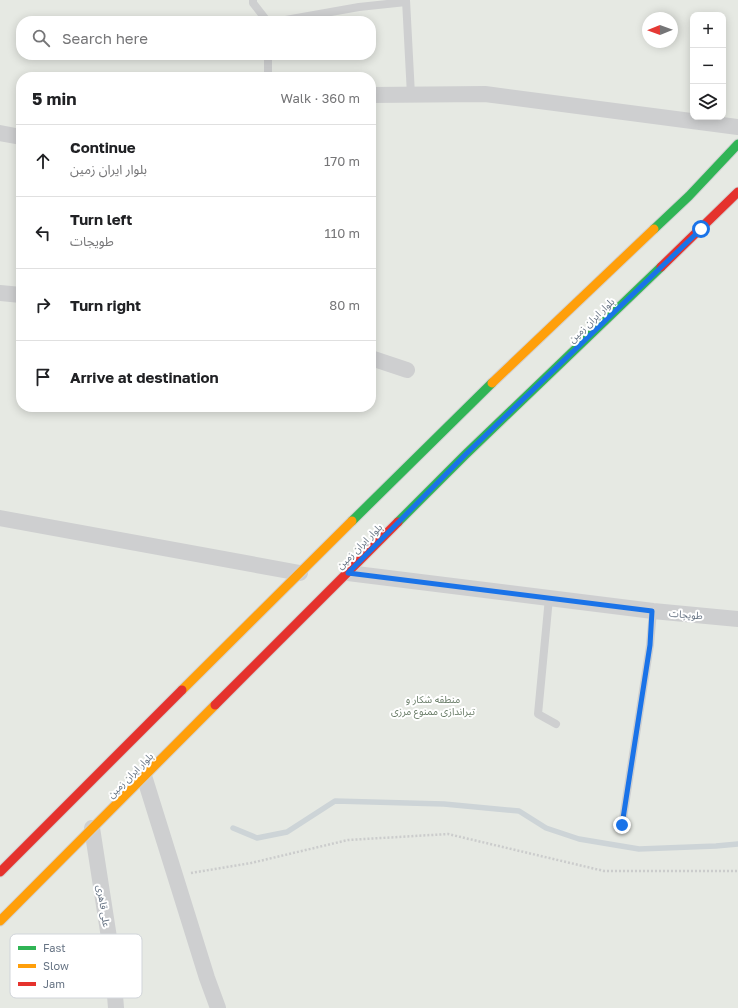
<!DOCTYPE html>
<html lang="en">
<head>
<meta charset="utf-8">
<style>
  :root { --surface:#fff; --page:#f2f2f2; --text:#202124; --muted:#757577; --line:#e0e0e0 }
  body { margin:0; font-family:"Golos Text","Noto Sans Arabic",sans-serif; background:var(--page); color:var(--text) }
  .controls { position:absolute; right:12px; top:12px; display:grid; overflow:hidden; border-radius:8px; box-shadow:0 2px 10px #0003 }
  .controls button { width:36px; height:36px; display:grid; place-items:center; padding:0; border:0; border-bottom:1px solid var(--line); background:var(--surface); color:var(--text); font:20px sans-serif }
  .compass { position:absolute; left:642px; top:12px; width:36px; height:36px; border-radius:50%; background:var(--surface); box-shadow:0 2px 10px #0003; rotate:269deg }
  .stop { position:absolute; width:12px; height:12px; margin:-9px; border:3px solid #1a73e8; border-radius:50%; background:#fff }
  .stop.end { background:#1a73e8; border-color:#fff; box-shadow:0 1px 4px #0008 }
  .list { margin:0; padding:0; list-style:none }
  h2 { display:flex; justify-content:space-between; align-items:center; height:52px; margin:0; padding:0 16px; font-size:17px }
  h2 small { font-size:13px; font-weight:400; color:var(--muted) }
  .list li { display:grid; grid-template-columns:26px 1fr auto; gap:12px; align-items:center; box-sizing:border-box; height:72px; padding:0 16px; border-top:1px solid var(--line) }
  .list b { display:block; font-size:15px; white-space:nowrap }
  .list p { margin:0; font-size:13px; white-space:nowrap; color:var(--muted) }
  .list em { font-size:13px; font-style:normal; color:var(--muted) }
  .icon { flex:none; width:22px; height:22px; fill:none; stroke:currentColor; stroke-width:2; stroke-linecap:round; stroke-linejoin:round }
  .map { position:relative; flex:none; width:738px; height:1008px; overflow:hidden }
  .search { position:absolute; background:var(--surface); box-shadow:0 2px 10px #0003; left:16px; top:16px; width:360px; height:44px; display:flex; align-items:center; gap:10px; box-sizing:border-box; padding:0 14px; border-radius:16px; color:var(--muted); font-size:15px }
  .panel { position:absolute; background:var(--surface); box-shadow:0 2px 10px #0003; left:16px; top:72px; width:360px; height:340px; border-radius:16px }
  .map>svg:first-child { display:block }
</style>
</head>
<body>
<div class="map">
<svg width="738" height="1008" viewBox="0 0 738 1008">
  <rect width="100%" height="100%" fill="#f6f6f5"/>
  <path fill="#e6e9e3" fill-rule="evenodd" d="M 0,0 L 738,0 L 738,1008 L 0,1008 ZM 693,15 L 723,15 L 723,117 L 693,117 ZM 648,18 L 672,18 L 672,42 L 648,42 ZM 21,21 L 371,21 L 371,55 L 21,55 ZM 21,77 L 371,77 L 371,407 L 21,407 Z"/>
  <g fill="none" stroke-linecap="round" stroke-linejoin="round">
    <path stroke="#cdd4d7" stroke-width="5.5" d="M 233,828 L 257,838 L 287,832 L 335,801 L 444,804 L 519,811 L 546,828 L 579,839 L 639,849 L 716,846 L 738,844"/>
    <defs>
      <path id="fast" d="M 654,229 L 689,196 L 738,144
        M 352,521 L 492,383
        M 398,522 L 465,455 L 661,267"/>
      <path id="slow" d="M 492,383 L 654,229
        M 182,690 L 352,521
        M 0,921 L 215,705"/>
      <path id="jam" d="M 661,267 L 738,192
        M 215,705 L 398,522
        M 0,872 L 182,690"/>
    </defs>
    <use href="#fast" stroke="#d2d2d3" stroke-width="11"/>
    <use href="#slow" stroke="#d2d2d3" stroke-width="11"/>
    <use href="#jam" stroke="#d2d2d3" stroke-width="11"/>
    <path stroke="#cbcccc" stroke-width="2.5" stroke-dasharray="2 2" stroke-linecap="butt" d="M 191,873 L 251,863 L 348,840 L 448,834 L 604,871 L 738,871"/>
    <path stroke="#cecfd0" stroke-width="8" d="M 253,0 L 253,3 L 267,21
      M 406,0 L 411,95
      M 280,21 L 359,7 L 406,2
      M 268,55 L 268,77
      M 549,598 L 538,714 L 556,724
      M 622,825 L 650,645 L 653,611"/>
    <path stroke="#cecfd0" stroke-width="16" d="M 371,95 L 485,94 L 738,127
      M 0,133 L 21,137
      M 0,293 L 21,295
      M 371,358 L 407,370
      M 0,518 L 300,573
      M 348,573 L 653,611 L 738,619
      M 144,776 L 207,978 L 218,1008
      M 92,828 L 112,957 L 116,1008"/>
    <use href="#fast" stroke="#30b455" stroke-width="9"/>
    <use href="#slow" stroke="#ff9f0a" stroke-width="9"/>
    <use href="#jam" stroke="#e5322d" stroke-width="9"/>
  </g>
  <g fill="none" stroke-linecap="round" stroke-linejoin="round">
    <path stroke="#1a73e8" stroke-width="5" d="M 622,825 L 650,645 L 652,611 L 348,573 L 465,455 L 701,229"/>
  </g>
  <g text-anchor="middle" stroke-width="4" stroke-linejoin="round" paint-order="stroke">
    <g font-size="10" fill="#677484" stroke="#fff">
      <text transform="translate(591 320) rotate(-44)" y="4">بلوار ایران زمین</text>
      <text transform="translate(359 546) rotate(-45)" y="4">بلوار ایران زمین</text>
      <text transform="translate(686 614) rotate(5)" y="4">طویجات</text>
      <text transform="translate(130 775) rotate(-45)" y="4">بلوار ایران زمین</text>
      <text transform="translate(104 906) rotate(81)" y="4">علی قاهری</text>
    </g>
    <g font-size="10" fill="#687b66" stroke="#fff">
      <text x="433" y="703">منطقه شکار و<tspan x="433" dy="12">تیراندازی ممنوع مرزی</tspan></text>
    </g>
  </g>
  <rect x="10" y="934" width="132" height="64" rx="6" fill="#fff" stroke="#d1d5da" stroke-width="1"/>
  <rect x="18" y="946" width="18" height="4" fill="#30b455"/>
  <rect x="18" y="964" width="18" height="4" fill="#ff9f0a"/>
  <rect x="18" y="982" width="18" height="4" fill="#e5322d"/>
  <g font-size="11" fill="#677484">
    <text x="43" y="952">Fast</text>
    <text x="43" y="970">Slow</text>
    <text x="43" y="988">Jam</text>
  </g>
</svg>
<div class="controls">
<button>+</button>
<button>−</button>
<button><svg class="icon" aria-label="layers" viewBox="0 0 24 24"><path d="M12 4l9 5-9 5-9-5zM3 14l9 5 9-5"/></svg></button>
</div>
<svg class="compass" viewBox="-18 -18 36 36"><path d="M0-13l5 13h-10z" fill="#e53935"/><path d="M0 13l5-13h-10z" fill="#757577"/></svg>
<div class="stop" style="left:701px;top:229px"></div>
<div class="stop end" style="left:622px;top:825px"></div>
<div class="search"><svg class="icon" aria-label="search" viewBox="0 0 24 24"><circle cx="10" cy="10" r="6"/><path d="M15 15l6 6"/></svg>Search here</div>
<section class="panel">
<h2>5 min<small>Walk · 360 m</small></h2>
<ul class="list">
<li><svg class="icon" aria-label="ahead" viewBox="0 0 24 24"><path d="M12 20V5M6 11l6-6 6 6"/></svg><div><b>Continue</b><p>بلوار ایران زمین</p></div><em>170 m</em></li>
<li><svg class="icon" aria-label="left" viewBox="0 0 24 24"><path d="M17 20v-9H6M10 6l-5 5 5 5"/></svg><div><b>Turn left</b><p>طویجات</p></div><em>110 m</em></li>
<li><svg class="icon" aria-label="right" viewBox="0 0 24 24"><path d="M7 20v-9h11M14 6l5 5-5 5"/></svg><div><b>Turn right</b></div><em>80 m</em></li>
<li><svg class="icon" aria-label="arrive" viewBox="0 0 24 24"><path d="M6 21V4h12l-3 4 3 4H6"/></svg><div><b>Arrive at destination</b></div></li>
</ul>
</section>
</div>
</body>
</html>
